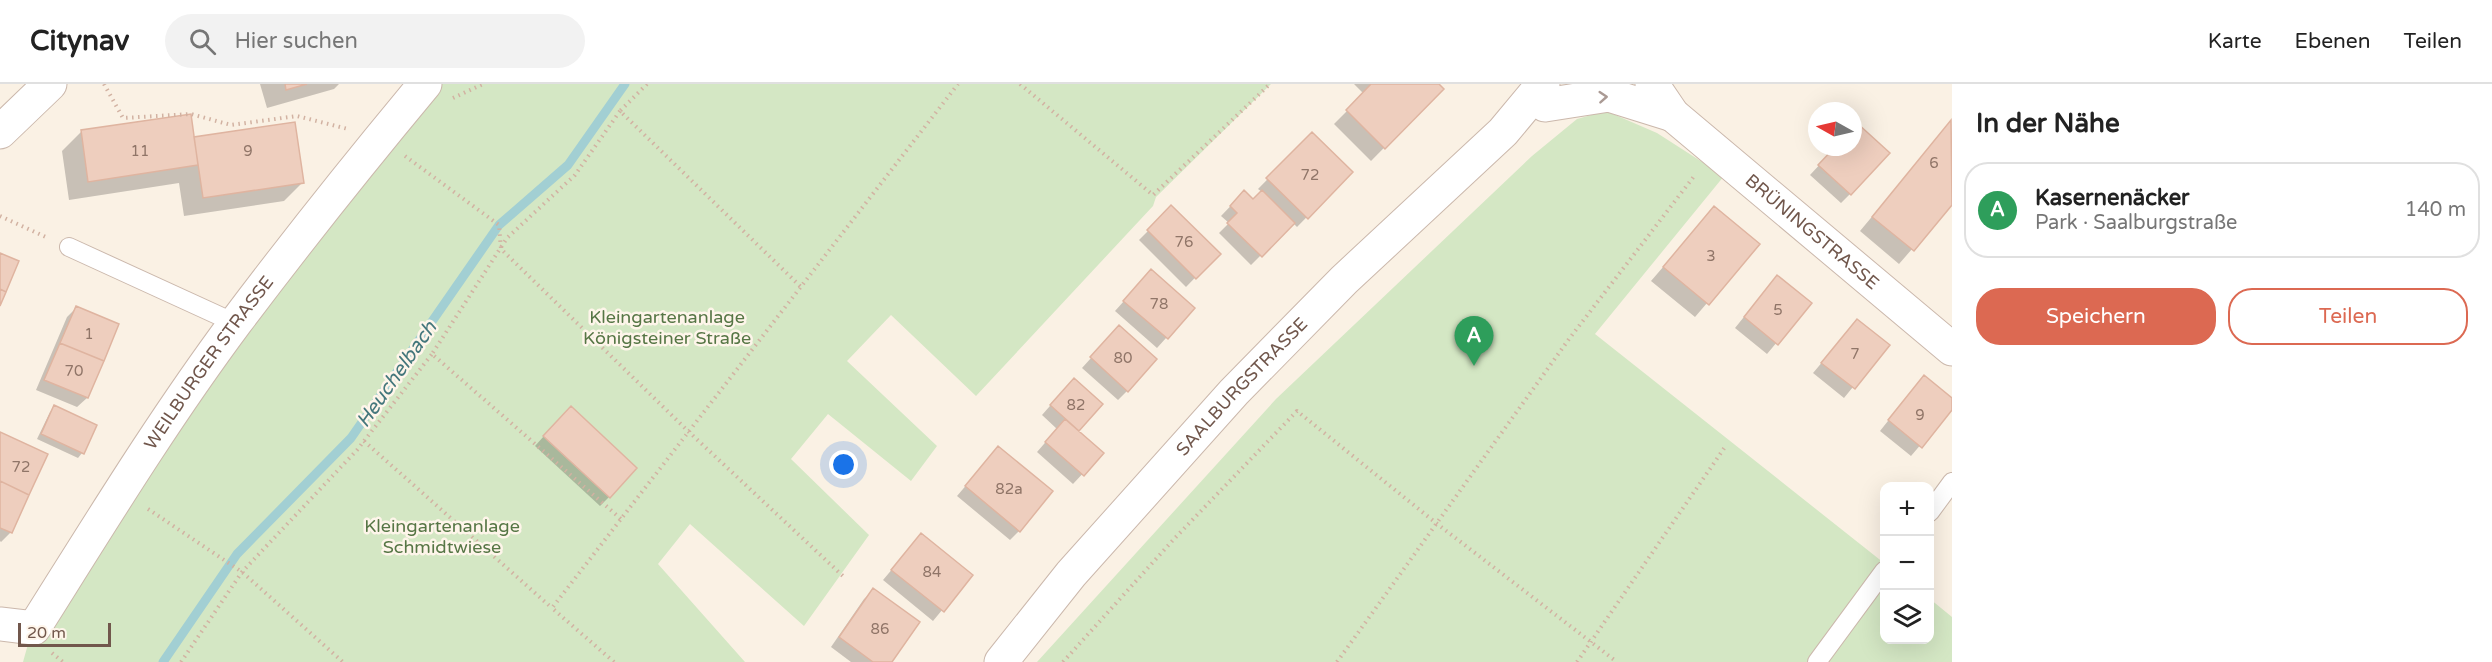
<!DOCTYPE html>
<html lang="de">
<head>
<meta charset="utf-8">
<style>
  :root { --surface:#fff; --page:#f2f2f2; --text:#222; --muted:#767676; --line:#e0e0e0; --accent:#dc6952 }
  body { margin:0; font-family:"Varela Round",sans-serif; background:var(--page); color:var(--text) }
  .controls { position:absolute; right:18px; bottom:18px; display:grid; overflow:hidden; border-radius:12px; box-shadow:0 6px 24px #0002 }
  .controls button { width:54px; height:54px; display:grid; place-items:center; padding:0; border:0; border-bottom:2px solid var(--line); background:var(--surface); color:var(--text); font:30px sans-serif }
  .compass { position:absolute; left:1808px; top:18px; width:54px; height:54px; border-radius:50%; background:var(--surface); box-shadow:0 6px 24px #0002; rotate:278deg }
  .scale { position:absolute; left:18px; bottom:15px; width:93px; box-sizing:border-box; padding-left:6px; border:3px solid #71574c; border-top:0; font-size:16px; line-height:21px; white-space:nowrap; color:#71574c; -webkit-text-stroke:4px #fef5ea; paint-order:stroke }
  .you { position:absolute; left:844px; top:381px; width:21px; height:21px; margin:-15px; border:4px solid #fff; border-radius:50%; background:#1a73e8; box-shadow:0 0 0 9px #1a73e833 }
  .badge { display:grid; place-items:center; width:39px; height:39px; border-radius:50%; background:var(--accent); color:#fff; font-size:20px; font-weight:700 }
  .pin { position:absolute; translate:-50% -50px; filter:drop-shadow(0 2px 3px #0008) }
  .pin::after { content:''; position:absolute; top:32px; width:21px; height:18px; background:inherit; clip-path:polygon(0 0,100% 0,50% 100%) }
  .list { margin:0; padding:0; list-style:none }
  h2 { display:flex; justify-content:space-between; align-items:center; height:78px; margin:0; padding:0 24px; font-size:26px }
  h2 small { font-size:20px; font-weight:400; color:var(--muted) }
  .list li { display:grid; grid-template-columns:39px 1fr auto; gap:18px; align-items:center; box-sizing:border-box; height:96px; margin:0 12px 12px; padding:0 12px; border:2px solid var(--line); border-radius:24px }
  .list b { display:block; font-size:22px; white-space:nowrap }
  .list p { margin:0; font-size:20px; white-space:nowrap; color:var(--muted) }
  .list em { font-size:20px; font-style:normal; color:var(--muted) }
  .actions { display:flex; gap:12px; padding:18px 24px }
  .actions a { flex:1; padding:14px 0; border:2px solid var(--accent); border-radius:24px; text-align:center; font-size:21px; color:var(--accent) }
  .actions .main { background:var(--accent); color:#fff }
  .icon { flex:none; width:33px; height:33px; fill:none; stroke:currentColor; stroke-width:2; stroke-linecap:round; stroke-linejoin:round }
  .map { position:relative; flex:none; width:1952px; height:578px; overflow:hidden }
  header { display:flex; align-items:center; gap:36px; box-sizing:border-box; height:84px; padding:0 30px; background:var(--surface); border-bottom:2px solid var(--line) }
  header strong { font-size:28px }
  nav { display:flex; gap:33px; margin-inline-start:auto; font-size:21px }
  .search { width:420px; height:54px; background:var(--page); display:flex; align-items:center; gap:15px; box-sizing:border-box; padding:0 21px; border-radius:33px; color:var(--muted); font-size:22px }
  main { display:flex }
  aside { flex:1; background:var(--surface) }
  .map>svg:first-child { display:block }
</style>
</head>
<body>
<header>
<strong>Citynav</strong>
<div class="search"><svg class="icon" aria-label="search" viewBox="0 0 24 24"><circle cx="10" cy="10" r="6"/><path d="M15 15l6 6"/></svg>Hier suchen</div>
<nav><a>Karte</a><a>Ebenen</a><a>Teilen</a></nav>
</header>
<main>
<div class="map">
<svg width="1952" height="578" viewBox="0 0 1952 578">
  <rect width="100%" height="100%" fill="#faf1e4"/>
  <path fill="#d4e7c4" d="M 425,0 L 1271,0 L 1156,113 L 1153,122 L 976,312 L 891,231 L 847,277 L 937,362 L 911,397 L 828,330 L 791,375 L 869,451 L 804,542 L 690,440 L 658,480 L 745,578 L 23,578 L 30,553 Z
    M 1606,27 L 1657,49 L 1724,92 L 1595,250 L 1884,479 L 1884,556 L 1930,556 L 1930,515 L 1952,533 L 1952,578 L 1037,578 L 1276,315 L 1532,72 L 1577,35 Z"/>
  <path fill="#0003" d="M 260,0 L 339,0 L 334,5 L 267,24 Z
    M 1354,0 L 1437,0 L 1442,5 L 1371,77 L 1334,40 L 1364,10 Z
    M 1951,38 L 1952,119 L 1899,180 L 1860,147 Z
    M 1857,41 L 1850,110 L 1841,119 L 1810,91 L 1836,63 L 1853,63 L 1853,45 Z
    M 81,48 L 193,55 L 303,98 L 284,117 L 184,132 L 179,99 L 69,116 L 62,67 Z
    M 1312,50 L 1351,88 L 1297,143 L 1293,139 L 1251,181 L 1219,149 L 1229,139 L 1221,132 L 1244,108 L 1253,117 L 1262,108 L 1258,105 Z
    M 1171,124 L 1218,170 L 1186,203 L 1139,156 Z
    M 1714,124 L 1757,161 L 1695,233 L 1651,197 Z
    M 1142,197 L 1193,224 L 1157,264 L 1115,227 Z
    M 1768,203 L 1810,219 L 1767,270 L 1735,244 Z
    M 76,224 L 117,241 L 87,314 L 77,323 L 36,306 L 67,233 Z
    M 1857,237 L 1887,261 L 1844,314 L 1813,289 Z
    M 1110,253 L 1127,307 L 1118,316 L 1082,284 Z
    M 1915,303 L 1952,316 L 1952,324 L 1911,372 L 1880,347 Z
    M 1064,306 L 1100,320 L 1077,347 L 1102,369 L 1073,400 L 1037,368 L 1057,345 L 1042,331 Z
    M 55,323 L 95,342 L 82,369 L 78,374 L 37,355 L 50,328 Z
    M 561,333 L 609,413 L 600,422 L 535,362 Z
    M 0,349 L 11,448 L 1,458 L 0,457 Z
    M 998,364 L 1019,447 L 1010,456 L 957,412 Z
    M 921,451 L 971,491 L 933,537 L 883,496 Z
    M 874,506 L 890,578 L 851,578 L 831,563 L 864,515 Z"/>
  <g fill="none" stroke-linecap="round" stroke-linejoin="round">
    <path stroke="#a2cfd3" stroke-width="9" d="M 163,578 L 237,470 L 351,354 L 499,141 L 568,81 L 625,0"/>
  </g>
  <path fill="#eecebe" stroke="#dfb4a0" stroke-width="1.5" d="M 285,0 L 307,0 L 286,6 Z
    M 1371,0 L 1439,0 L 1444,5 L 1385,65 L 1346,26 Z
    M 191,30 L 198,81 L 88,98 L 81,46 Z
    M 1951,36 L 1952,121 L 1914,167 L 1872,133 Z
    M 295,38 L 304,99 L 203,114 L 194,53 Z
    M 1857,39 L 1890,69 L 1851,111 L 1818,81 L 1835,63 L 1853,63 L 1853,43 Z
    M 1312,48 L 1353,88 L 1308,135 L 1266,94 Z
    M 1244,106 L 1253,115 L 1262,106 L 1295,139 L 1262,173 L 1227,139 L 1237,129 L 1230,122 Z
    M 1171,121 L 1221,170 L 1196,195 L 1147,146 Z
    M 1714,122 L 1760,160 L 1709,221 L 1663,183 Z
    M 0,169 L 19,177 L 6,208 L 0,205 Z
    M 1151,185 L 1195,224 L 1168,255 L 1123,217 Z
    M 1777,191 L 1812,219 L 1778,261 L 1744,233 Z
    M 0,205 L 6,208 L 0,222 Z
    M 76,222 L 119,240 L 104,277 L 60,259 Z
    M 1857,235 L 1890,261 L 1855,305 L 1821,279 Z
    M 1119,241 L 1157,275 L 1128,308 L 1090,273 Z
    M 60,259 L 104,277 L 88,314 L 44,296 Z
    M 1924,291 L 1952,314 L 1952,326 L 1922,364 L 1888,336 Z
    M 1074,294 L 1103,320 L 1079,347 L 1050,321 Z
    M 54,321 L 97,341 L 84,370 L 41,350 Z
    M 571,322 L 637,384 L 610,414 L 543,352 Z
    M 1065,335 L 1104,369 L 1084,392 L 1045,358 Z
    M 0,348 L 48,370 L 29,411 L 0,397 Z
    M 998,362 L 1053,407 L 1020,448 L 965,402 Z
    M 0,397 L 29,411 L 12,449 L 0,444 Z
    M 921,449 L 973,491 L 944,528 L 891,486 Z
    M 873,504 L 920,538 L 892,578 L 873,578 L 839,553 Z"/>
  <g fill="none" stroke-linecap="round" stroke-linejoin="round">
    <defs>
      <path id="service" d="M 69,163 L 235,239
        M 1930,428 L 1952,398
        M 1817,578 L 1884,487"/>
      <g id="minor">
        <path id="s1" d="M 1652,0 L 1673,31 L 1952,265"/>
        <path d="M 1545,21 L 1609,11 L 1673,31"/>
        <path d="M 0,48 L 50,0"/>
        <path id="s2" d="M 0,540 L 34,544 C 99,441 163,336 236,238 C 297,157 360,78 425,0"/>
      </g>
      <g id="tertiary">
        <path id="s3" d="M 1001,578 L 1071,490 L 1234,308 L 1344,196 L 1503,48 L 1543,0"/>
      </g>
    </defs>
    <use href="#service" stroke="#cbb8ac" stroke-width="20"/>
    <use href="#minor" stroke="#cbb8ac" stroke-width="35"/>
    <use href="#tertiary" stroke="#cbb8ac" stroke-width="35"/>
    <path stroke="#d2b2a2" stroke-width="4" stroke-dasharray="1.5 4.5" stroke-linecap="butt" d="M 104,0 L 123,34 L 191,30 L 231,41 L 297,32 L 348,45
      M 647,0 L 620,27 L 801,203
      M 1020,0 L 1153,111 L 1270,0
      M 453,14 L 483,0
      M 620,27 L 575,91 L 507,154 L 432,270 L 621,435
      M 405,72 L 499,141 L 501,165 L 689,348 L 844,493
      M 0,132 L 48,154
      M 364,357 L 552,524
      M 148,425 L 242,488 L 343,578
      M 52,569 L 63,578
      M 181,578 L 242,488 L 357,366 L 432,270
      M 614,578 L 552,524 L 958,0
      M 1063,578 L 1174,455 L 1297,327 L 1436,439 L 1617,578
      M 1337,578 L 1569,255 L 1695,91
      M 1577,578 L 1725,363"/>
    <use href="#service" stroke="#fff" stroke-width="18"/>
    <use href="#minor" stroke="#fff" stroke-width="33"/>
    <use href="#tertiary" stroke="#fff" stroke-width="33"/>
  </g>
  <defs><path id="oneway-chevron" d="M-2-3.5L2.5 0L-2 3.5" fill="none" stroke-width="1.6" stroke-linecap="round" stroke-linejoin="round" transform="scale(1.5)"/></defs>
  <use stroke="#aa9a94" href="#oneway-chevron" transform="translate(1603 13) rotate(-4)"/>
  <g text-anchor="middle" stroke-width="5" stroke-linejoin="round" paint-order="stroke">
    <g font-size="15" fill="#907568">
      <text x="140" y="72">11</text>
      <text x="248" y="72">9</text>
      <text x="1934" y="84">6</text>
      <text x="1310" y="96">72</text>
      <text x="1184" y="163">76</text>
      <text x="1711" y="177">3</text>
      <text x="1159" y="225">78</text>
      <text x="1778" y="231">5</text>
      <text x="89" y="255">1</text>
      <text x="1855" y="275">7</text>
      <text x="1123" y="279">80</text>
      <text x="74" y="292">70</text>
      <text x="1076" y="326">82</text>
      <text x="1920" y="336">9</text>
      <text x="21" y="388">72</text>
      <text x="1009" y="410">82a</text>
      <text x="932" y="493">84</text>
      <text x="880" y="550">86</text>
    </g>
    <g font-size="18" fill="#71574c" stroke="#fef5ea">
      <text dy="6" stroke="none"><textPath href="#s1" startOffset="219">BRÜNINGSTRASSE</textPath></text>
      <text dy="6" stroke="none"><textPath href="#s2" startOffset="352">WEILBURGER STRASSE</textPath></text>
      <text dy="6" stroke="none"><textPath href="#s3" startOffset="366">SAALBURGSTRASSE</textPath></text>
    </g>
    <g font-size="18" fill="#567645" stroke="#fef5ea">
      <text x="667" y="239">Kleingartenanlage<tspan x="667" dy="21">Königsteiner Straße</tspan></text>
      <text x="442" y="448">Kleingartenanlage<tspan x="442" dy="21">Schmidtwiese</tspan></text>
    </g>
    <g font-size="20" font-style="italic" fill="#44777c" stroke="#fef5ea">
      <text transform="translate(396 290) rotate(-55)" y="7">Heuchelbach</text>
    </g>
  </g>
</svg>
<div class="controls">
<button>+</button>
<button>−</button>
<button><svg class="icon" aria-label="layers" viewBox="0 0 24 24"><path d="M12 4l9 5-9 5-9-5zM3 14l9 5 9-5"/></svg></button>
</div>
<svg class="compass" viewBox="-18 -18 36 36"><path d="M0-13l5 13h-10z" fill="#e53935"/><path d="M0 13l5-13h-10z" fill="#767676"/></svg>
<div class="scale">20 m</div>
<div class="you"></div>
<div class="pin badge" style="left:1474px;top:282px;background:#2e9e5b">A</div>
</div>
<aside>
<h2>In der Nähe<small></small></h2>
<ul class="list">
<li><span class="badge" style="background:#2e9e5b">A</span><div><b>Kasernenäcker</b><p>Park · Saalburgstraße</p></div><em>140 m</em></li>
</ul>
<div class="actions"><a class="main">Speichern</a><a>Teilen</a></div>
</aside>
</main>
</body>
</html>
